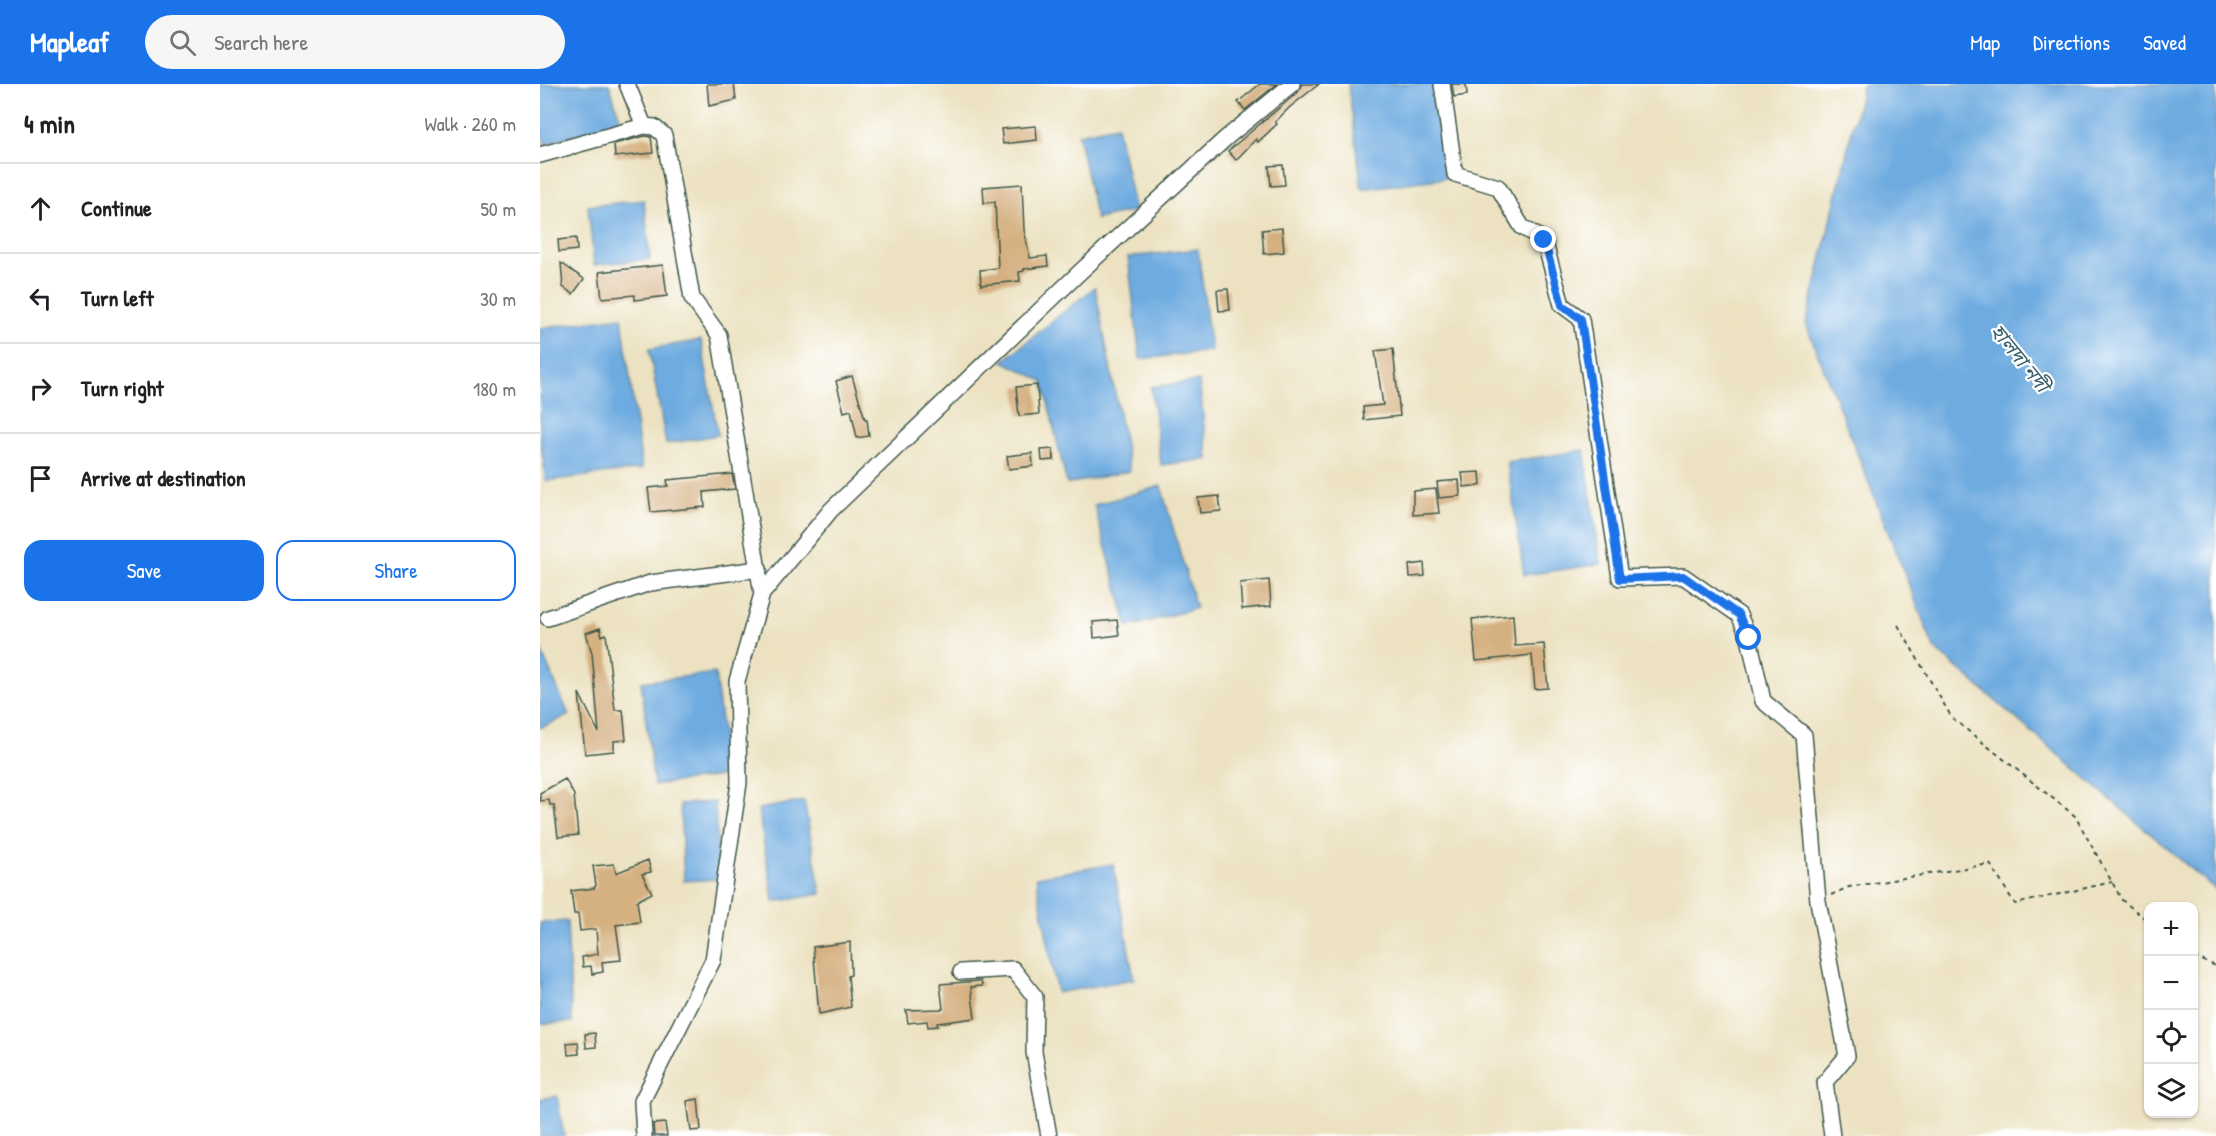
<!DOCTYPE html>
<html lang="en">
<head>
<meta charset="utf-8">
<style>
  :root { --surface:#fff; --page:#f6f6f6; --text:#202124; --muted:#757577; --line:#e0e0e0; --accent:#1a73e8 }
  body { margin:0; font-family:"Patrick Hand","Noto Sans Bengali",sans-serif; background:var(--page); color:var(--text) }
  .controls { position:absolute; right:18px; bottom:18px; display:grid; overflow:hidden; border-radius:12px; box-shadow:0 2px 4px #0004 }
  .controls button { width:54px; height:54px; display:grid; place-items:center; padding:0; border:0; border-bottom:2px solid var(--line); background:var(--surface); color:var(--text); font:30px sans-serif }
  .stop { position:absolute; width:18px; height:18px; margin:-14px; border:4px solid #1a73e8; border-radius:50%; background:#fff }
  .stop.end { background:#1a73e8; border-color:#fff; box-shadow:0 2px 6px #0008 }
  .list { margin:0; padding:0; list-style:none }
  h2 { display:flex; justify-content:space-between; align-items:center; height:78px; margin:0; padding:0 24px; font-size:26px }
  h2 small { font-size:20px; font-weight:400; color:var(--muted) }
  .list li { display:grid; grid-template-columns:39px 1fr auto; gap:18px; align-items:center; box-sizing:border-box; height:90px; padding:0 24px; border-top:2px solid var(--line) }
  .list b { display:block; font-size:22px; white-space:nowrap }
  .list em { font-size:20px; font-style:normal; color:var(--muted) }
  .actions { display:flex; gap:12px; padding:18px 24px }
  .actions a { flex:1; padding:14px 0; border:2px solid var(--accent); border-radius:18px; text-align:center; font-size:21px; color:var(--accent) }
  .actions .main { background:var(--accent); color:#fff }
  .icon { flex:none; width:33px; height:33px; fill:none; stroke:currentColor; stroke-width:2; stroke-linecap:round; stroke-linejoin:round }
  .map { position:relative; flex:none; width:1676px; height:1052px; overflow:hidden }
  header { display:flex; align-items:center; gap:36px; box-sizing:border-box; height:84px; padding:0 30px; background:var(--accent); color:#fff }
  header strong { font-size:28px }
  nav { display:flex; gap:33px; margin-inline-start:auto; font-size:21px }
  .search { width:420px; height:54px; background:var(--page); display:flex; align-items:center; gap:15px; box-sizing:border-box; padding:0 21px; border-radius:33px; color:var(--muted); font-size:22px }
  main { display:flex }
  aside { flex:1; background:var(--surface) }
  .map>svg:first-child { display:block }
</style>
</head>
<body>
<header>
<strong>Mapleaf</strong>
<div class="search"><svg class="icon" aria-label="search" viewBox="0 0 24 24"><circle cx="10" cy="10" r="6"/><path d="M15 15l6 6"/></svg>Search here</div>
<nav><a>Map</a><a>Directions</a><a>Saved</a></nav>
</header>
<main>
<aside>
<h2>4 min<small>Walk · 260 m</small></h2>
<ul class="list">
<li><svg class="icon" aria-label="ahead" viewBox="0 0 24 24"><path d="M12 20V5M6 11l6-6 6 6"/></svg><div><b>Continue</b></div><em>50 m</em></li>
<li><svg class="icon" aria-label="left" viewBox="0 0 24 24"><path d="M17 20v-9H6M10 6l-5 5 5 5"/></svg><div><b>Turn left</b></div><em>30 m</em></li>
<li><svg class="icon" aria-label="right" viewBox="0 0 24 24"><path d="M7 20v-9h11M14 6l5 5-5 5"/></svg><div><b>Turn right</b></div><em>180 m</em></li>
<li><svg class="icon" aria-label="arrive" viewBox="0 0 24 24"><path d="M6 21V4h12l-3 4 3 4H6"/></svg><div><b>Arrive at destination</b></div></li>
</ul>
<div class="actions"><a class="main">Save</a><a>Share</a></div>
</aside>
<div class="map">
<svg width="1676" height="1052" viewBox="0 0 1676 1052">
  <rect width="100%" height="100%" fill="#fff"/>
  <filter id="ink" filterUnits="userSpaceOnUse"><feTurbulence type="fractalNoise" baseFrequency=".0167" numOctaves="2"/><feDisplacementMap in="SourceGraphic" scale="12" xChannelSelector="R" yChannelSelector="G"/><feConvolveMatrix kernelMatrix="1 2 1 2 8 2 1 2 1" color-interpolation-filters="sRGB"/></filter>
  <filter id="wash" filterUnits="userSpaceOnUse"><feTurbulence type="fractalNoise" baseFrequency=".008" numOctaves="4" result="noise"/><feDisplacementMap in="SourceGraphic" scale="24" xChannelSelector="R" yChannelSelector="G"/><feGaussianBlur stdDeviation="1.35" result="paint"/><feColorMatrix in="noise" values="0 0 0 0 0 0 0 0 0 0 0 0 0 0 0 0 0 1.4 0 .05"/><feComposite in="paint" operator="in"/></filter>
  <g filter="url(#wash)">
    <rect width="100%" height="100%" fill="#ece2c1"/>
    <path fill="#6eabe0" stroke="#46748a" stroke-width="1.5" d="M 0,0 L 69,0 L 81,37 L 5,60 L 0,44 Z
      M 808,0 L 893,0 L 905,94 L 822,105 Z
      M 1323,0 L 1676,0 L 1676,806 L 1394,564 L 1266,240 Z
      M 577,42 L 595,127 L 556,135 L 538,50 Z
      M 104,116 L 110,175 L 54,181 L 48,122 Z
      M 658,165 L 671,267 L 600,275 L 588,173 Z
      M 555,203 L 590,387 L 527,400 L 503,297 L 463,277 Z
      M 82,233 L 102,385 L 6,397 L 0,352 L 0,244 Z
      M 161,256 L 178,351 L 126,360 L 109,265 Z
      M 659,297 L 668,375 L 621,381 L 611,303 Z
      M 1044,366 L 1061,480 L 984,491 L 967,378 Z
      M 621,402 L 656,524 L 588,543 L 554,421 Z
      M 0,564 L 29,631 L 0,644 Z
      M 175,589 L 188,691 L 114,701 L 101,598 Z
      M 264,717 L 281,810 L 234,818 L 218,725 Z
      M 175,718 L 179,795 L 144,797 L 140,720 Z
      M 573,780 L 594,895 L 517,909 L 496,793 Z
      M 27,837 L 32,938 L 0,940 L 0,839 Z
      M 17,1012 L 24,1052 L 0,1052 L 0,1015 Z"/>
    <g id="blocks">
      <path fill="#d5b081" d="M 167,0 L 194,0 L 196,16 L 169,22 Z
        M 720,0 L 737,0 L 705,26 L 698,18 Z
        M 762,0 L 779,0 L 750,23 L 735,38 L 737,40 L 718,58 L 716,55 L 696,76 L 688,67 L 758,8 Z
        M 912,0 L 926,0 L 927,11 L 914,13 Z
        M 496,42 L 497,56 L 463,60 L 461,45 Z
        M 105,52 L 111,53 L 113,69 L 75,73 L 74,60 Z
        M 743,81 L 745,101 L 731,102 L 729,82 Z
        M 482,100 L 484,146 L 490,174 L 507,172 L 508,182 L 484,185 L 484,187 L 479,188 L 480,197 L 441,201 L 440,186 L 458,184 L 455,118 L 444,119 L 443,103 Z
        M 742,144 L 744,168 L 724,170 L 722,146 Z
        M 36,154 L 37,166 L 19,168 L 18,156 Z
        M 21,179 L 44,195 L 33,210 L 23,203 Z
        M 123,181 L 127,212 L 95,216 L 95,211 L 62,214 L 59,188 Z
        M 688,205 L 690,226 L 679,227 L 677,206 Z
        M 853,265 L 860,332 L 824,336 L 823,323 L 843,321 L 835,267 Z
        M 312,292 L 325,335 L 327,335 L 329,352 L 317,354 L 311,326 L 304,328 L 296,297 Z
        M 497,301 L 499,330 L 479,332 L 476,303 Z
        M 513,365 L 514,376 L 502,377 L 501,366 Z
        M 492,369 L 493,382 L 469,385 L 467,372 Z
        M 940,388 L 941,401 L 924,403 L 922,389 Z
        M 192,390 L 195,405 L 164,408 L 165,423 L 111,428 L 108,404 L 128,402 L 127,396 Z
        M 919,396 L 920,412 L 899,414 L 897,398 Z
        M 896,405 L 899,429 L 873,431 L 873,407 Z
        M 679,412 L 681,427 L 660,429 L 658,414 Z
        M 884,479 L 885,492 L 870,493 L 869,481 Z
        M 729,496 L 731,522 L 702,525 L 700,499 Z
        M 973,531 L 975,562 L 1004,560 L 1008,604 L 995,605 L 992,571 L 936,577 L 932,535 Z
        M 577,536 L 579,551 L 554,554 L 553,538 Z
        M 60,544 L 62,552 L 66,550 L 75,626 L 83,626 L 86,656 L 74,657 L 74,667 L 45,670 L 39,609 L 59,649 L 52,569 L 46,549 Z
        M 25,695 L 34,711 L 38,751 L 18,753 L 14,721 L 10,721 L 9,716 L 0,717 L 0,709 Z
        M 108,776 L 111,788 L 102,790 L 112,809 L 97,817 L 100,838 L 76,841 L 81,876 L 62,878 L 63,888 L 52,890 L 51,882 L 43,883 L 42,873 L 58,870 L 56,845 L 40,847 L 38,830 L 34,830 L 31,807 L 54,804 L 56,801 L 53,782 L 74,780 L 76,789 Z
        M 310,858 L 311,891 L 308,892 L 311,923 L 279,930 L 273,863 Z
        M 441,897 L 442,902 L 431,903 L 435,934 L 397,939 L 398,942 L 388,943 L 387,937 L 368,939 L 366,926 L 403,925 L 400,900 Z
        M 55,949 L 56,963 L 46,964 L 45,950 Z
        M 38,958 L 39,970 L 28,971 L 27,959 Z
        M 158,1015 L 161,1046 L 151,1047 L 147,1017 Z
        M 125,1039 L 127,1052 L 114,1052 L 113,1040 Z"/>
    </g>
  </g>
  <g filter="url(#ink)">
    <use href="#blocks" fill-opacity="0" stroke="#3e5649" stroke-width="1.5"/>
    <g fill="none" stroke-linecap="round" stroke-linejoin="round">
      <defs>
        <path id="minor" d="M 87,0 L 104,42 L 114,43 L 124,51 L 152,214 L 179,251 L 222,510
          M 902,0 L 915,90 L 958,103 L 982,143 L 1004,156 L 1022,221 L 1041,235 L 1080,494 L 1143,492 L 1199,531 L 1209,554 L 1223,617 L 1264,651 L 1278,817 L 1307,972 L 1285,998 L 1292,1052
          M 0,71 L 104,42
          M 8,534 L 110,499 L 219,485
          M 421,888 L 473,885 L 495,913 L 494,968 L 509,1052
          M 104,1052 L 102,1017 L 173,876 L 199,699 L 197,597 L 222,510 L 291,426 L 540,188 L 686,54 L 752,0"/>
      </defs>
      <use href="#minor" stroke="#3e5649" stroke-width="18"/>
      <path stroke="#3e5649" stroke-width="2" stroke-dasharray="4.5 4.5" stroke-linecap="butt" d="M 1358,541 L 1412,634 L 1535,732 L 1582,816 L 1608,837
        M 1291,811 L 1309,803 L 1450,780 L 1475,820 L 1572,798
        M 1654,873 L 1676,882"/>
      <use href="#minor" stroke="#fff" stroke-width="15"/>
    </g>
  </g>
  <g fill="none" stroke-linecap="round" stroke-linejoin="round" filter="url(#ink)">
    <path stroke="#1a73e8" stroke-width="8" d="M 1004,156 L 1022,221 L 1041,235 L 1080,495 L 1143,492 L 1199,531 L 1209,554"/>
  </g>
  <g text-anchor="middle" stroke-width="4.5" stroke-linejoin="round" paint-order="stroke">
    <g font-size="20" font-style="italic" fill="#375e68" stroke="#fff">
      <text transform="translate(1480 274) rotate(51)" y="7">হালদা নদী</text>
    </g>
  </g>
</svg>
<div class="controls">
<button>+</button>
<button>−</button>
<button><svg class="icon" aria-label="locate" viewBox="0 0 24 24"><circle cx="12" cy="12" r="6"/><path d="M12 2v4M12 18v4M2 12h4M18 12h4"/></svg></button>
<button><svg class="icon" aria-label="layers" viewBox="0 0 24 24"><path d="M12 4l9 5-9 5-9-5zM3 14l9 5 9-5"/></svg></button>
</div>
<div class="stop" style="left:1209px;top:554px"></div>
<div class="stop end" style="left:1004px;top:156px"></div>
</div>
</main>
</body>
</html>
